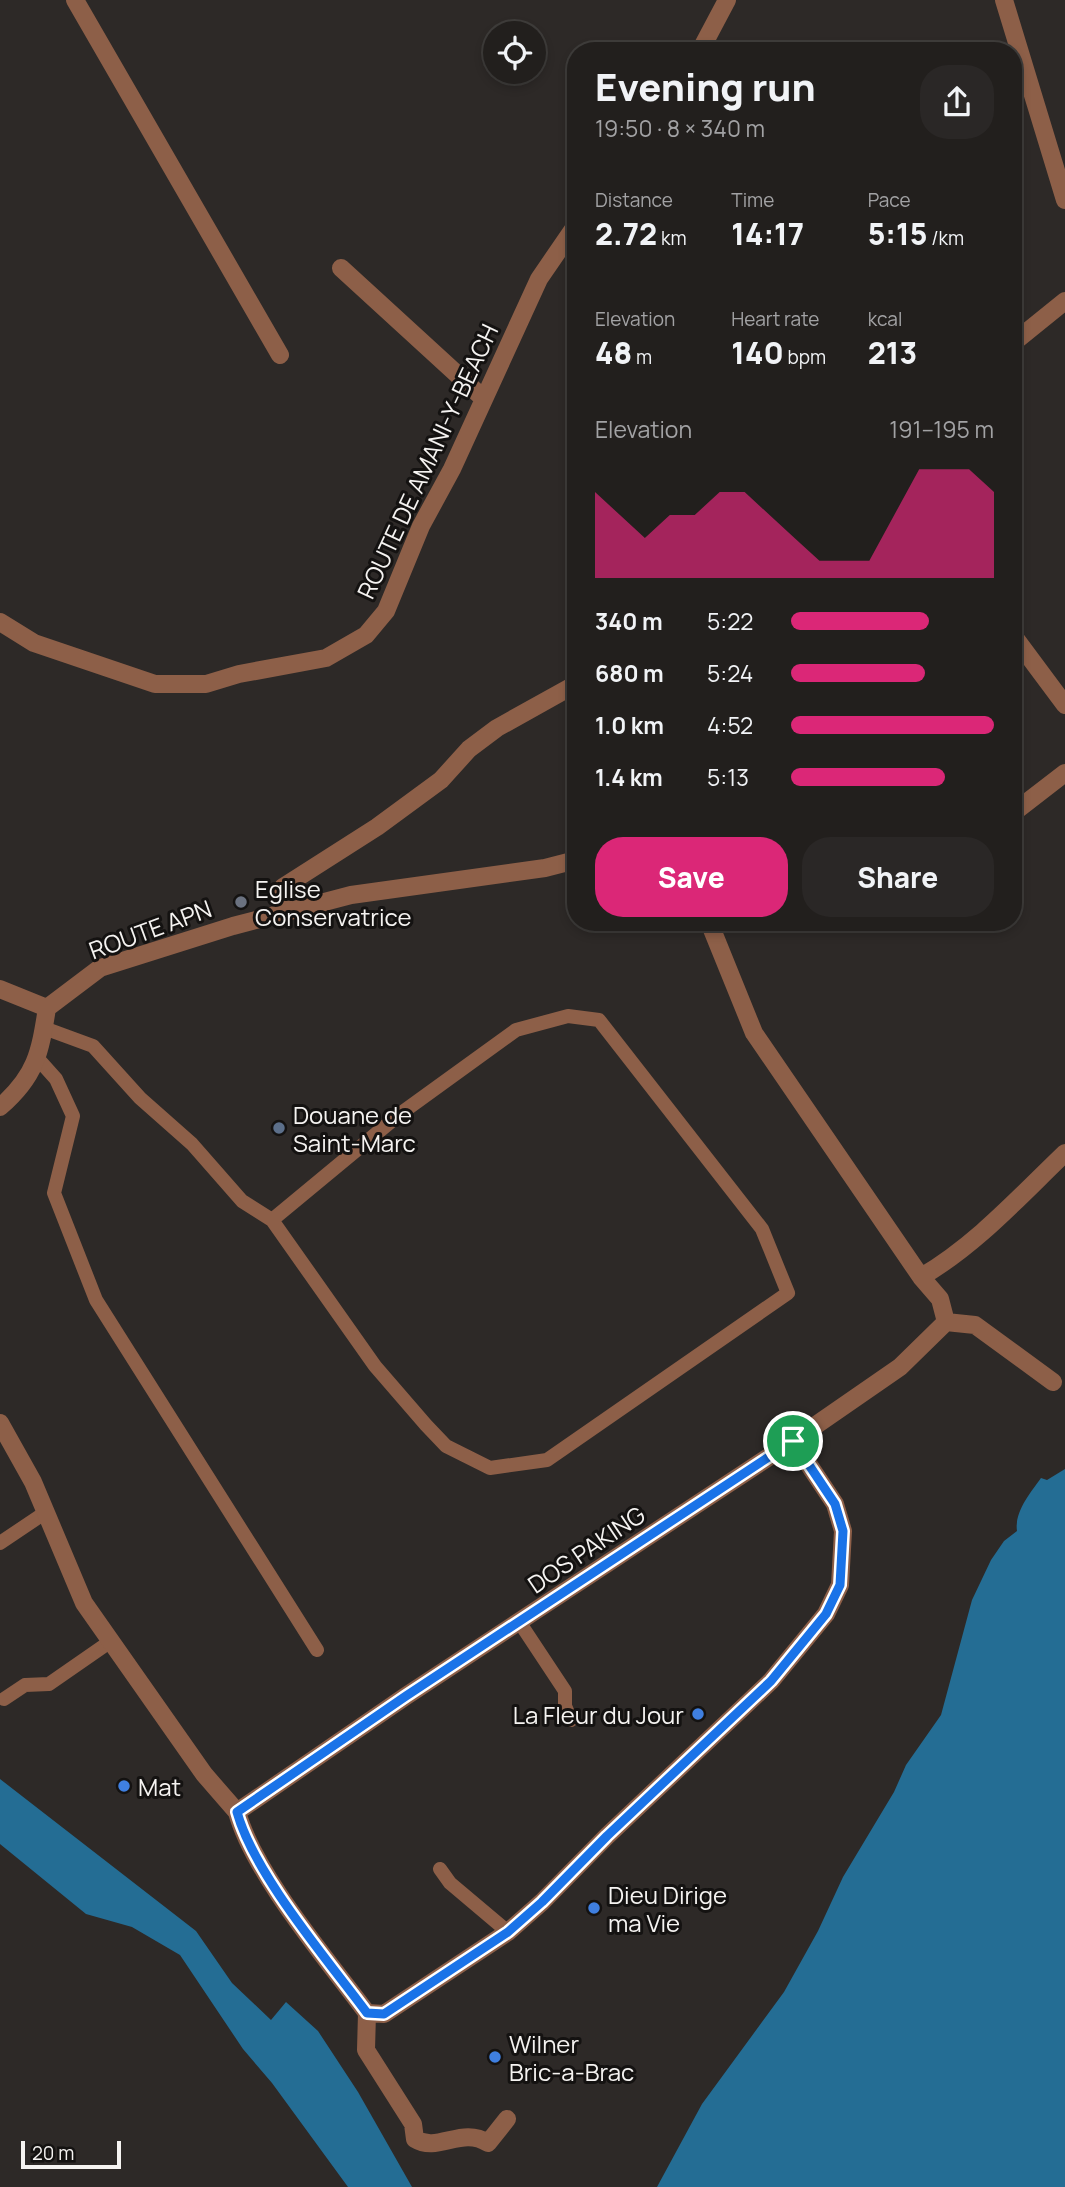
<!DOCTYPE html>
<html lang="en">
<head>
<meta charset="utf-8">
<style>
  :root { --surface:#221f1d; --page:#2a2726; --text:#f1f3f6; --muted:#a2a2a4; --line:#3f3d3b; --accent:#db2777 }
  body { margin:0; font-family:Manrope,sans-serif; background:var(--page); color:var(--text); height:100vh; display:flex; flex-direction:column; font-size:26px; white-space:nowrap }
  * { box-sizing:border-box; margin:0 }
  p { font-size:23px; color:var(--muted) }
  .icon { flex:none; width:38px; height:38px; fill:none; stroke:currentColor; stroke-width:2; stroke-linecap:round; stroke-linejoin:round }
  .map { position:relative; flex:1; overflow:hidden }
  .panel { position:absolute; left:567px; top:42px; width:455px; height:889px; display:flex; flex-direction:column; background:var(--surface); border-radius:28px; box-shadow:0 4px 10px #0003,0 0 0 2px var(--line) }
  .panel>* { flex:none }
  .tools { position:absolute; left:483px; top:21px; display:grid; gap:14px }
  .tools a { display:grid; place-items:center; width:63px; height:63px; border-radius:50%; background:var(--surface); box-shadow:0 4px 10px #0003,0 0 0 2px var(--line); font-size:35px }
  .scale { position:absolute; left:21px; bottom:18px; width:100px; box-sizing:border-box; padding-left:7px; border:4px solid #f5f3f1; border-top:0; font-size:19px; line-height:24px; white-space:nowrap; color:#f5f3f1; -webkit-text-stroke:5px #141211; paint-order:stroke }
  .pin { position:absolute; display:grid; place-items:center; width:60px; height:60px; color:#fff; margin:-30px; border:4px solid #fff; border-radius:50%; box-shadow:0 2px 7px #0007 }
  .round { display:grid; place-items:center; flex:none; width:74px; height:74px; border-radius:28px; background:var(--page) }
  .overview { display:flex; align-items:center; justify-content:space-between; height:119px; padding:0 28px }
  h1 { font-size:38px; font-weight:800; line-height:52px }
  .metrics { display:grid; grid-template-columns:repeat(3,1fr); gap:10px; height:119px; padding:7px 28px }
  .metrics div { display:grid; align-content:center }
  .metrics b { font-size:30px; font-weight:800 }
  .metrics small { font-size:19px; font-weight:400 }
  .metrics p { font-size:19px }
  .chart { height:196px; padding:14px 28px }
  .chart p { display:flex; justify-content:space-between }
  .chart svg { width:100%; height:126px; margin-top:7px; fill:var(--accent); opacity:.7 }
  .cta { display:flex; gap:14px; margin-top:auto; padding:14px 28px }
  .cta a { flex:1; height:80px; border-radius:28px; background:var(--accent); color:#fff; font-size:28px; font-weight:800; line-height:80px; text-align:center }
  .cta a+a { background:var(--page); color:var(--text) }
  ul { padding:0 28px; list-style:none; font-size:23px }
  li { display:grid; grid-template-columns:112px 84px 1fr; align-items:center; height:52px }
  li i { height:18px; border-radius:9px; background:var(--accent) }
  .map>svg:first-child { display:block }
  .water { fill:#246d94 }
  .lines { fill:none; stroke-linecap:round; stroke-linejoin:round }
  .lane { stroke:#8d5f48; stroke-width:14 }
  .street { stroke:#8d5f48; stroke-width:18 }
  .route-casing { stroke:#fff; stroke-width:14 }
  .route { stroke:#1a73e8; stroke-width:9 }
  .worship-dot { fill:#6b7280; stroke:#141211; stroke-width:2.5 }
  .service-dot { fill:#5c6f8a; stroke:#141211; stroke-width:2.5 }
  .shop-dot { fill:#3f7fe0; stroke:#141211; stroke-width:2.5 }
  .labels { text-anchor:middle; dominant-baseline:central; stroke-width:6; stroke-linejoin:round; paint-order:stroke }
  .street-label { font-size:24px; fill:#f5f3f1; stroke:#141211 }
  .poi-label { font-size:24px; fill:#f5f3f1; stroke:#141211; text-anchor:start }
</style>
</head>
<body>
<div class="map">
<svg width="1065" height="2187" viewBox="0 0 1065 2187">
  <rect width="100%" height="100%" fill="#2d2927"/>
  <path class="water" d="M1065 1469V2187H657L702 2104 784 1992 818 1931 843 1877 894 1792 906 1765 941 1715 972 1600 991 1560 1004 1541 1017 1531C1014 1512 1031 1492 1041 1478L1047 1480Z
    M0 1779 196 1931 232 1983 271 2020 286 2002 318 2031 358 2092 412 2187H348L272 2083 243 2049 180 1955 132 1927 86 1914 0 1844Z"/>
  <g class="lines">
    <path class="lane" d="M44 1028 93 1046 140 1098 192 1144 242 1201 272 1220 375 1366 426 1425 446 1446 490 1468 547 1460 788 1293 762 1229 599 1020 568 1016 516 1030 400 1114 272 1220
      M39 1060 56 1079 73 1116 54 1193 96 1300 317 1650
      M0 1543 46 1512
      M520 1623 565 1691V1706L571 1720
      M4 1699 25 1685 49 1684 111 1641
      M440 1869 450 1883 508 1932"/>
    <path class="street" d="M75 0 280 355
      M1004 0 1065 200
      M700 51 727 0
      M341 268 483 398
      M1013 343 1065 301
      M0 622 34 643 155 684H206L239 674 326 658 366 635 386 611 421 526 452 469 539 279 576 225
      M1013 635 1065 705
      M1013 813 1065 773
      M283 913V887L377 827 441 780 469 749 497 728 576 684
      M709 922 754 1033 921 1277 940 1299 946 1322
      M0 989 47 1008 100 968 233 926 351 895 545 868 576 860
      M0 1107C36 1076 40 1053 47 1008
      M921 1277C976 1245 1019 1197 1065 1153
      M946 1322 975 1325 1053 1382
      M0 1423 33 1482 84 1603 204 1774 237 1812 406 1696 793 1441 900 1367 946 1322
      M237 1812C254 1874 327 1959 367 2013L384 2014 508 1932 542 1902 607 1836 771 1681 826 1614 840 1585 843 1531 835 1504 793 1441
      M367 2013 366 2050 413 2124 415 2139C438 2153 462 2126 488 2143L507 2119"/>
  </g>
  <g class="lines">
    <g class="route-casing">
      <path id="route" d="M793 1441 835 1504 843 1531 840 1585 826 1614 771 1681 607 1836 542 1902 508 1932 384 2014 367 2013C327 1959 254 1874 237 1812L406 1696Z"/>
    </g>
    <use href="#route" class="route"/>
  </g>
  <circle class="worship-dot" cx="241" cy="902" r="7"/>
  <circle class="service-dot" cx="279" cy="1128" r="7"/>
  <g class="shop-dot">
    <circle cx="698" cy="1714" r="7"/>
    <circle cx="124" cy="1786" r="7"/>
    <circle cx="594" cy="1908" r="7"/>
    <circle cx="495" cy="2057" r="7"/>
  </g>
  <g class="labels">
    <g class="street-label">
      <text transform="translate(427 461) rotate(-65)">ROUTE DE AMANI-Y-BEACH</text>
      <text transform="translate(150 929) rotate(-20)">ROUTE APN</text>
      <text transform="translate(586 1549) rotate(-34)">DOS PAKING</text>
    </g>
    <g class="poi-label">
      <text x="255" y="888">Eglise<tspan x="255" dy="28">Conservatrice</tspan></text>
      <text x="293" y="1114">Douane de<tspan x="293" dy="28">Saint-Marc</tspan></text>
      <text x="684" y="1714" text-anchor="end">La Fleur du Jour</text>
      <text x="138" y="1786">Mat</text>
      <text x="608" y="1894">Dieu Dirige<tspan x="608" dy="28">ma Vie</tspan></text>
      <text x="509" y="2043">Wilner<tspan x="509" dy="28">Bric-a-Brac</tspan></text>
    </g>
  </g>
</svg>
<div class="tools">
<a><svg class="icon" aria-label="locate" viewBox="0 0 24 24"><circle cx="12" cy="12" r="6"/><path d="M12 2v4M12 18v4M2 12h4M18 12h4"/></svg></a>
</div>
<div class="scale">20 m</div>
<div class="pin" style="left:793px;top:1441px;background:#1e9e55"><svg class="icon" aria-label="arrive" viewBox="0 0 24 24"><path d="M6 21V4h12l-3 4 3 4H6"/></svg></div>
<section class="panel">
<div class="overview"><div><h1>Evening run</h1><p>19:50 · 8 × 340 m</p></div><a class="round"><svg class="icon" aria-label="share" viewBox="0 0 24 24"><path d="M12 15V3M7 8l5-5 5 5M5 13v7h14v-7"/></svg></a></div>
<div class="metrics">
<div><p>Distance</p><b>2.72<small> km</small></b></div>
<div><p>Time</p><b>14:17</b></div>
<div><p>Pace</p><b>5:15<small> /km</small></b></div>
</div>
<div class="metrics">
<div><p>Elevation</p><b>48<small> m</small></b></div>
<div><p>Heart rate</p><b>140<small> bpm</small></b></div>
<div><p>kcal</p><b>213</b></div>
</div>
<div class="chart"><p><span>Elevation</span>191–195 m</p>
<svg viewBox="0 0 160 44" preserveAspectRatio="none"><path d="M0 44V14L10 22L20 30L30 22L40 22L50 14L60 14L70 22L80 30L90 38L100 38L110 38L120 22L130 6L140 6L150 6L160 14V44z"/></svg>
</div>
<ul>
<li><b>340 m</b>5:22<i style="width:68%"></i></li>
<li><b>680 m</b>5:24<i style="width:66%"></i></li>
<li><b>1.0 km</b>4:52<i style="width:100%"></i></li>
<li><b>1.4 km</b>5:13<i style="width:76%"></i></li>
</ul>
<div class="cta"><a>Save</a><a>Share</a></div>
</section>
</div>
</body>
</html>
